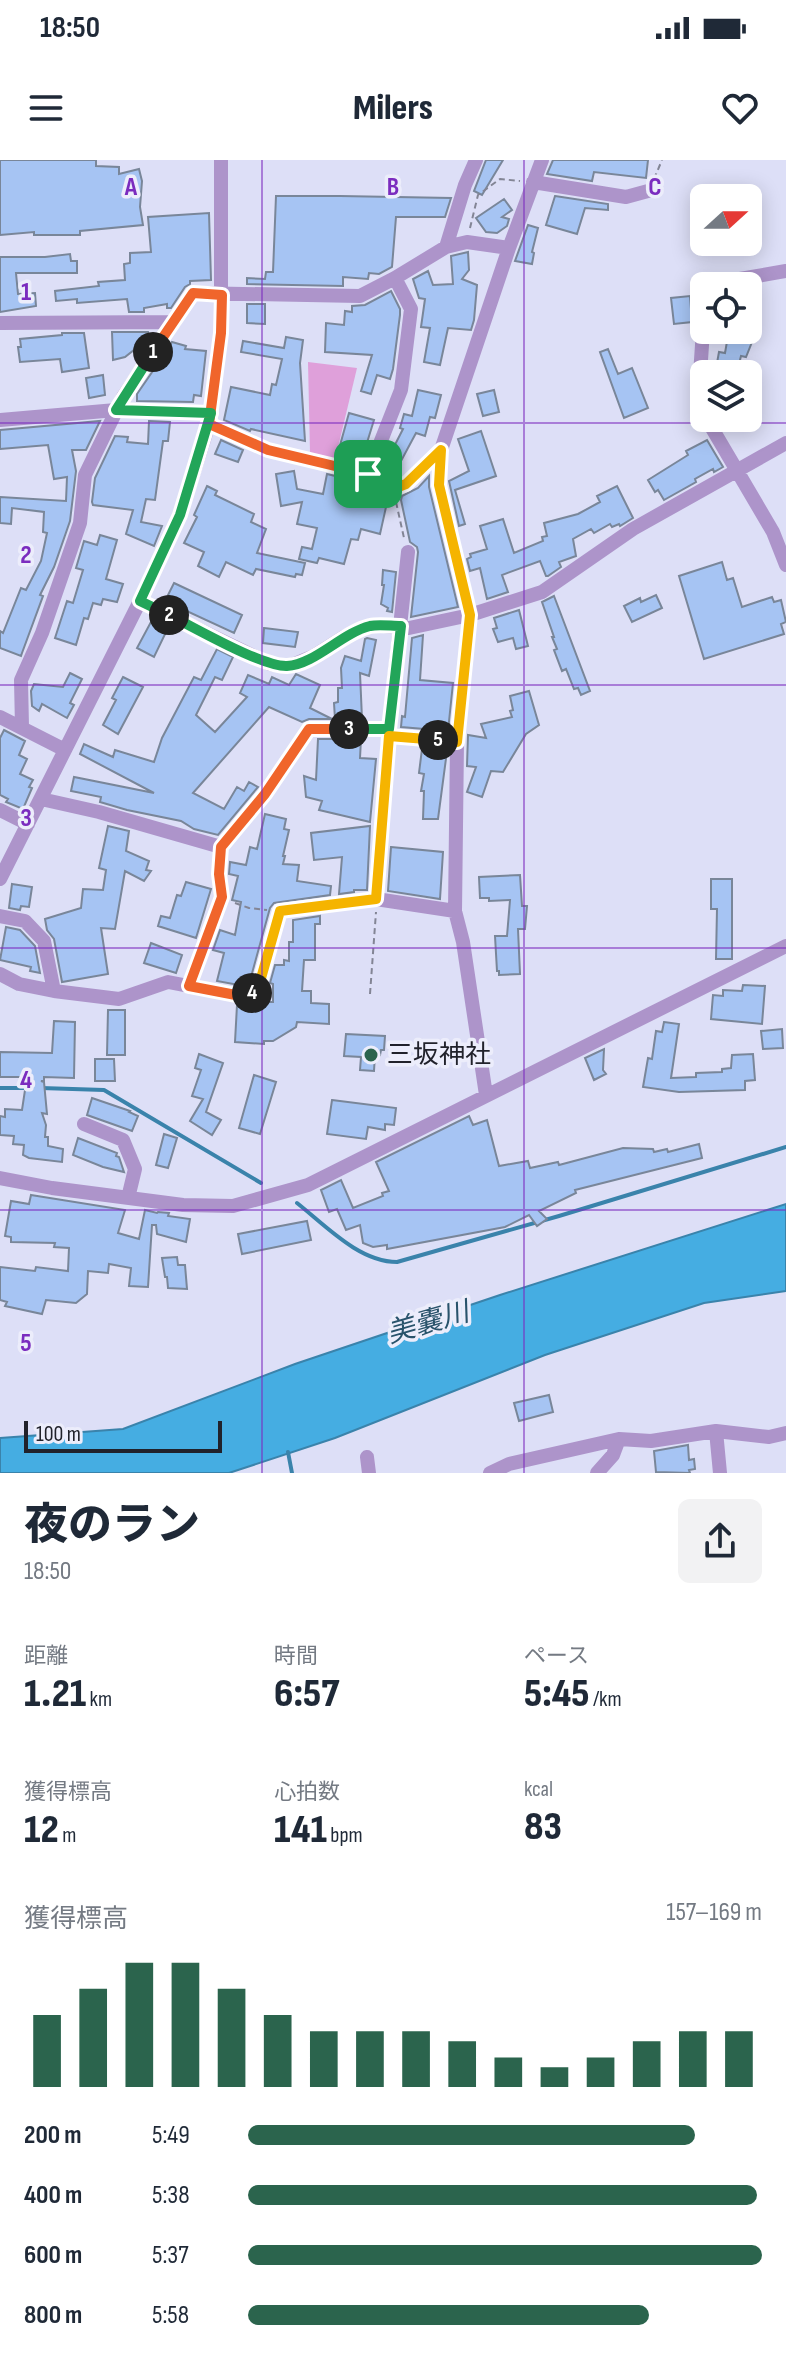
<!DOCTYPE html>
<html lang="ja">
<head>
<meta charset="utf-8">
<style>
  :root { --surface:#fff; --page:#f2f2f3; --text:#1f2937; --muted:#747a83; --accent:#2b644d }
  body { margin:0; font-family:"Sofia Sans Condensed","Noto Sans JP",sans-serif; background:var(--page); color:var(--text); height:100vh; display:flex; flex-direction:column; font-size:30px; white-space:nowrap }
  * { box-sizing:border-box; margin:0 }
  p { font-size:26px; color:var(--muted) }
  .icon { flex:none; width:44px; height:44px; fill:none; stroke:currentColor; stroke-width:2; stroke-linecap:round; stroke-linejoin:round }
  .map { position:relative; height:1313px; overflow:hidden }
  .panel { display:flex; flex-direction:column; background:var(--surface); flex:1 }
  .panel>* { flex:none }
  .needle { width:52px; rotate:69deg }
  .tools { position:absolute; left:690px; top:24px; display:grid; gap:16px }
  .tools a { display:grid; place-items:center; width:72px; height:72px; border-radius:12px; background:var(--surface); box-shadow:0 4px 20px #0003; font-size:40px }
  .scale { position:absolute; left:24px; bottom:20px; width:198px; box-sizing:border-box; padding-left:8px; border:4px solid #21222b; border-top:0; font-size:22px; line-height:28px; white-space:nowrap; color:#21222b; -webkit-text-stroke:6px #ecedfb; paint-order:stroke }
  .pin { position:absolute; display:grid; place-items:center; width:68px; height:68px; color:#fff; margin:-34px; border-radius:16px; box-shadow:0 4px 12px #0006 }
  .km { position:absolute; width:40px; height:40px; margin:-20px; border-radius:50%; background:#222; color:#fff; font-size:22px; line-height:40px; text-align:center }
  .round { display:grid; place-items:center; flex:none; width:84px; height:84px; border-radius:12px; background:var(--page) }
  .head { display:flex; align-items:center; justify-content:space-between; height:136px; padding:0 24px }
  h1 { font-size:44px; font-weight:800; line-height:60px }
  .metrics { display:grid; grid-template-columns:repeat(3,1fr); gap:12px; height:136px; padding:8px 24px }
  .metrics div { display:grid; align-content:center }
  .metrics b { font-size:40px; font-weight:800 }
  .metrics small { font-size:22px; font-weight:400 }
  .metrics p { font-size:22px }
  .chart { height:224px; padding:16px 24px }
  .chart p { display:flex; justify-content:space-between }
  .chart svg { width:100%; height:144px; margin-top:8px; stroke:var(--accent); stroke-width:6 }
  ul { padding:0 24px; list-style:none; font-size:26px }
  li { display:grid; grid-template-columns:128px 96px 1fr; align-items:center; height:60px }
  li i { height:20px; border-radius:10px; background:var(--accent) }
  .status { display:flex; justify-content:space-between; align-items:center; height:56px; padding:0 40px; background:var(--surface); direction:ltr }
  .status svg { height:22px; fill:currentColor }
  header { display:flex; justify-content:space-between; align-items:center; height:104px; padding:0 24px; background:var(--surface); font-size:36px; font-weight:800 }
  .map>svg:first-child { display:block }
  .green { fill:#dfa0da }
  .water { fill:#45ade2; stroke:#3a83ab; stroke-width:2 }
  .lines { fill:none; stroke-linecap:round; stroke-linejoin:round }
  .stream { stroke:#3a83ab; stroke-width:4 }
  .building { fill:#a6c4f3; stroke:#798699; stroke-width:2 }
  .path { stroke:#838595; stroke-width:2; stroke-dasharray:6 4; stroke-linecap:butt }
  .minor { stroke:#ad94ca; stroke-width:14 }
  .split-1-casing { stroke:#fff; stroke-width:16 }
  .split-2-casing { stroke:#fff; stroke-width:16 }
  .split-3-casing { stroke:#fff; stroke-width:16 }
  .split-4-casing { stroke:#fff; stroke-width:16 }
  .split-5-casing { stroke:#fff; stroke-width:16 }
  .split-6-casing { stroke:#fff; stroke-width:16 }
  .split-1 { stroke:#f0652b; stroke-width:10 }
  .split-2 { stroke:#22a559; stroke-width:10 }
  .split-3 { stroke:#22a559; stroke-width:10 }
  .split-4 { stroke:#f0652b; stroke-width:10 }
  .split-5 { stroke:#f5b400; stroke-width:10 }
  .split-6 { stroke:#f5b400; stroke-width:10 }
  .grid { fill:none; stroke:#7b2cbf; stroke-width:2; stroke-opacity:0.55 }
  .poi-dot { fill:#2b644d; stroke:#ecedfb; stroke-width:3 }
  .labels { text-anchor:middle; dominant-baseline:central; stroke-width:7; stroke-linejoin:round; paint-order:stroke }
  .poi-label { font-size:26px; fill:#21222b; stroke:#ecedfb; text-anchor:start }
  .water-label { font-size:28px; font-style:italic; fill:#29536b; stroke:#ecedfb }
  .grid-label { font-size:26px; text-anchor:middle; font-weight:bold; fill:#7b2cbf; stroke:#ecedfb; stroke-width:7; stroke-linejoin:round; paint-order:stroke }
</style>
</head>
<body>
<div class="status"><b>18:50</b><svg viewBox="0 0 49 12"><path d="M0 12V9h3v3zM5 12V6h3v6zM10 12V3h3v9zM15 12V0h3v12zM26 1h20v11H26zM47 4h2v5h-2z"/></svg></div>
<header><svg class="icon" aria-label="menu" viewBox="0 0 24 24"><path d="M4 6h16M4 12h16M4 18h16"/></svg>Milers<svg class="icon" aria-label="heart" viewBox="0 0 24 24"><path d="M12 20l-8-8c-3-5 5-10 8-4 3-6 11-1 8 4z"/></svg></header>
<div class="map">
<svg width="786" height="1313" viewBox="0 0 786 1313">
  <rect width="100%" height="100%" fill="#dddff7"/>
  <path class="green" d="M308 202 357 208 334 304 310 293Z"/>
  <path class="water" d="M786 1044V1131L704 1143 545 1195 335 1278 229 1313H0V1278L123 1269 295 1204 500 1135Z"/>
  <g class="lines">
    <path class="stream" d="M0 928H28
      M41 928 104 930 261 1023
      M297 1043C325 1065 359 1102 397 1102L559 1056 786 987
      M288 1292 292 1313"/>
  </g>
  <path class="building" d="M0 0H96V6L119 7V14L139 9 142 21 140 47 143 65 80 71V75H34V72L0 75Z
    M486 0H503L482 35 474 31Z
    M553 0H648L646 18 594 12 592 21 547 14Z
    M276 36H340L451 38 445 57H396L392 107 379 114 369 113 368 119 343 117V126L247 124V118L265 119 266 112H273Z
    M555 36 608 44V50L585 48 577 74 546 65Z
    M504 39 512 50 502 57 509 59 507 66 497 73 486 72 476 58Z
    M209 53 211 120 190 121V124L185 127 171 148H167V144L144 148V152H129L127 139 77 143V139L56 141 55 131 99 126 98 122 125 120 124 104 130 103V93L151 92 148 57Z
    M528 65 538 68 532 92 534 93 532 104 515 101Z
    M468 92 469 110 462 119 477 125 474 160 471 170 448 168 440 205 424 202 430 168 421 167 425 139 419 138 413 119 428 111 433 125 453 124 451 96Z
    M70 94 71 101H77V113H16L18 134 35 133 36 146 0 152V97H45Z
    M391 131 400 149V155L393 209 390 219 377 215 371 234 361 231 372 195 325 192 326 163 344 165 345 151 352 152V146L365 145Z
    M690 136 692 162 674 164 671 138Z
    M247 144H265V164L247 163Z
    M729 170 756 172 746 197 741 196 738 208 717 203 719 192 725 193Z
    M112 172H148L149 178 125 197 113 200Z
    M62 173H84L89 208 62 212 60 199 20 202 18 187H21L20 179 62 175Z
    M286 177 303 180 300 203 305 281 251 269 250 271 224 260 231 227 270 235 272 224 276 225 282 199 241 192 243 181 284 188Z
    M172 182 186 186 185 189 206 191 201 236 194 235 193 242 137 241V234L157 205H159L160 200Z
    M608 189 618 214 632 208 648 248 624 258 600 192Z
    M103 215 105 235 89 238 86 218Z
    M418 230 441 235 435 258 430 257 425 276 416 273 393 316 382 310 403 269 400 268 404 254 412 256Z
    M494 230 499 252 483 256 477 234Z
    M349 253 374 260 361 302 337 296Z
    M100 261 86 290H72L76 311 70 361 54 407 40 435 43 436 22 493 21 496 0 488V471L3 473 21 428 26 430 41 401 47 373 43 372 44 352 12 348 11 364 0 363V337L66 341 67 317 54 319 48 285 0 289V270Z
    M149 261 170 262 168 281H163L155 340 146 339 141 362 162 366 154 386 126 374 133 350 93 345 92 342 95 318 115 276 128 277 127 282 148 284Z
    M481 271 496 316 455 330 465 364 459 366 449 321 469 311 458 279Z
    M221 280 243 290 238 302 215 294Z
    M707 280 723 307 714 312 713 309 695 319 696 322 664 340 658 330 655 332 648 320 688 295 686 291Z
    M294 311 297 329 323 334 327 314 364 323 377 331 376 335 388 338 380 374 361 369 358 380 351 379 344 404 319 398 317 403 299 399 302 387 312 389 317 368 297 364 302 342 281 346 276 314Z
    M429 316V327L458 447 411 457 418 392 417 387 410 382 401 340 402 336 418 328Z
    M207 326 217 331 215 335 254 354 251 362 266 369 257 393 305 403 302 415 296 414 295 417 256 409 253 415 226 402 219 417 198 406 204 392 184 383 197 357 194 355Z
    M617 326 633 358 620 366 619 364 612 367 610 364 594 373 591 369 573 379 576 396 559 402 561 407 548 416H546L540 401 502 415 508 432 487 439 480 408 470 411 467 399 471 397 470 394 487 389 480 366 503 359 514 393 543 381 542 377 547 376 544 363 578 354 600 342 597 336Z
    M100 375 117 380 106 419 123 424 117 442 103 439 101 445 93 443 88 459 84 458 76 485 55 478 67 441 73 443 83 410 76 408 84 381 97 385Z
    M722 402 727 420 733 418 742 447 772 437 774 442 781 440 786 462 781 464 784 474 704 499 679 416Z
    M383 410 396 412 392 452 387 451 388 448 381 444 384 425H382Z
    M174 423 242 455 234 473 165 441Z
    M656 435 662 448 632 462 624 446 640 438 641 442Z
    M554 436 590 531 581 535 578 528 574 529 566 509 562 511 554 490 557 489 552 477H554L542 442Z
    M519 450 528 486 516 489 513 478 498 482 493 469 497 468 494 458Z
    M152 460 168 468 154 497 137 488Z
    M264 468 298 472 295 487 263 483Z
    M423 475 420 520 453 523 448 571 401 567 402 556 405 557 412 478Z
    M367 478 376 480 369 516 360 513 362 559H335L334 543 338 542V528H342L341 508 345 496 361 501 365 479Z
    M217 489 233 497 222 520 215 517 196 555 215 572 247 537 240 533 248 515 269 524 272 517 289 525 296 514 320 525 310 548 332 559H309L302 562 269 547 193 633 224 649 237 627 244 631 249 622 258 627 218 675 194 669 181 661 127 650 100 642 101 637 71 631 74 617 154 633 80 594 84 584 113 597 115 590 154 602 162 578 194 517 201 520Z
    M70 513 82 519 70 543 74 545 67 558 42 544 39 551 32 546 31 531 34 524 63 527Z
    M123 517 143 527 118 574 103 565 116 540 112 538Z
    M529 531 539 565 526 574 503 612 491 611 482 637 467 632 476 607 467 606 468 575 486 578 481 564 512 557 510 551 513 550 510 536Z
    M4 570 25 581 19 595 27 599 20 614 33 620 29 627 32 628 23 649 6 642 8 639 0 635V578Z
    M318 579H361L360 598 376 599 370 662 319 650 322 641 306 637 304 616 316 620Z
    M422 589 447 591 438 659H423L424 631H421L424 614 419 613Z
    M265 654 286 659 284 669 289 670 283 696H285L283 704 299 705 297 721 331 726 330 735 274 743 270 748 251 817H249L247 824 244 826 217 821 224 793 213 790 220 770 235 775 241 742 232 740 238 716 229 714 230 702 246 705 250 687 257 689Z
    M108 666 129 671 126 691 149 701 146 710 151 711 144 721 125 711 115 769 101 768 108 814 62 822 54 779 47 770 45 759 81 748 83 729 103 730 106 710 99 708Z
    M370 666 367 730H354V732L339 734 342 697 314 700 311 673Z
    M391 687 443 692 440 739 388 731Z
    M520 715 522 746H527L525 769H518L520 814 499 815V811H497L495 776H507L510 740 489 741V738H480L479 717Z
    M711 719H732V799H716L717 749H711Z
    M186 722 211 729 196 778 158 766 161 756 170 758 177 735 181 736Z
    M12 724 32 727 29 747 21 746 20 750 9 748Z
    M320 756V764H315V800H304L302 831H311V843L329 844V864L297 862 296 867 273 881H264V884L235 882 237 845 245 847 256 842H273V824L270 823 275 805H284V800L289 801V782H293V760Z
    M6 767 20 770 35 786 40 813 30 811 31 807 0 800Z
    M151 783 182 795 176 813 144 803Z
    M743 825 765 826 762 864 711 859 713 835 723 836V830L742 831Z
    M108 850H125V895H107Z
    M54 861 75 862 74 918 44 917V921H41L44 922 47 954 42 953 46 965 45 977H48V986L63 989 62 1002 29 998 23 995 24 985 13 984 14 976 0 975V956L5 957V949L22 950 27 917H0V892L52 893Z
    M664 862 679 864 671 918 696 917V913L722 912V909L731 908 732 895 753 894 755 920 745 921V930L679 932 643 927 648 898 652 899 656 871 662 872Z
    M782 869 783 888 763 889 761 871Z
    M346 874 385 876 384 890H381L380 895 375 894 374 911 360 910 361 897 344 896Z
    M604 889 603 910 606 914 594 920 585 898Z
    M199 894 223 903 206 952 221 960 212 975 190 961 203 939 192 936 201 910 195 908Z
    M95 899H114L115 921H95Z
    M254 915 276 922 260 974 239 968Z
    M92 938 130 951 129 952 138 956 132 971 87 955Z
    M332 940 396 948 394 965 385 964V970L368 967 366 979 327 974Z
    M469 956 473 965 487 960 499 1006 528 1001 530 1008 558 1002 559 1005 623 988 653 989 654 992 667 989 668 992 699 984 702 998 575 1030 576 1033 539 1051 547 1059 537 1066 529 1055 505 1067 387 1089V1085L373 1087 363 1083 360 1065 346 1070 337 1049 329 1052 321 1030 341 1020 353 1048 383 1036 382 1033 389 1031 376 1002Z
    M164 974 177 978 168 1008 156 1005Z
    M78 978 117 993 116 996 119 997 124 1012 103 1007 73 995Z
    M31 1035 125 1050 118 1073 139 1079 145 1050 157 1053 158 1052 169 1053 168 1056 190 1059 186 1082 157 1074 156 1065H152L148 1127 129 1126 131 1108 109 1104 108 1113 88 1111 87 1134 76 1143 46 1140 42 1154 5 1146 7 1142 0 1140V1107L35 1111 36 1107 68 1111 69 1088 54 1087 55 1083 11 1082V1077L5 1076 11 1041 29 1044Z
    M307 1061 311 1080 242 1094 238 1074Z
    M177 1097 178 1105H185L187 1129 168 1128 167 1117H165L162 1098Z
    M549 1235 553 1252 519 1261 514 1243Z
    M688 1285 689 1300 694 1299 695 1309 689 1310 690 1313 656 1312 654 1291Z"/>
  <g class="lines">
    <path class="path" d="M654 19 662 0
      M470 68 478 35 500 19 520 21
      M396 342 404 378
      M235 743 249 748 267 750
      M370 834 376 752"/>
    <path class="minor" d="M533 22 626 37 648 31
      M446 87 465 25 476 0
      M715 126 728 121 786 111
      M704 155 698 245 704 255
      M0 163 174 162
      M706 258 773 372 786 405
      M0 260 116 250 211 253
      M209 264 268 290 368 314 393 329 406 324 441 290
      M368 314 401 230 411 149 395 118
      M140 441 270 504 290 506 314 496 344 477 372 465 409 468 470 455 542 432 633 369 786 283
      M0 557 65 590
      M22 567 21 520 42 473 80 363 85 315 123 237 193 133 360 136 395 118 446 87 467 82 509 88
      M389 576 457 582
      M41 639 99 652 221 687 265 634 309 569H389
      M0 650 28 664
      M0 719 140 441 180 355 209 264 221 173V0
      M376 739 389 569 408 392
      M0 756 25 761 44 781 54 831
      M0 814 19 824 54 831 119 839 168 822 246 837 258 829 280 751 376 739 455 751
      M189 826 222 737 219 714 221 687
      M486 935 463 782 455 751 457 582 470 455 439 325 441 290 509 88 542 0
      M84 964 123 980 135 1009 128 1038
      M0 1018 52 1028 183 1045 233 1046 308 1025 786 786
      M716 1271 720 1313
      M367 1297 369 1313
      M490 1313 509 1304 619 1279 651 1281 716 1271 769 1277 786 1273
      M597 1313 613 1295 619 1279"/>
  </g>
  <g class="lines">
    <g class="split-1-casing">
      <path id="split-1" d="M153 192 193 133 222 135 221 173 209 264 268 290 368 314"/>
    </g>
    <g class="split-2-casing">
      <path id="split-2" d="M153 192 116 250 211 253 180 355 140 441 169 455"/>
    </g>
    <g class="split-3-casing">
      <path id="split-3" d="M169 455C194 467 262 507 287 506 314 505 342 473 370 466 379 464 391 466 401 466L389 569H349"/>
    </g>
    <g class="split-4-casing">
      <path id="split-4" d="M252 833 246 837 189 826 222 737 219 714 221 687 265 634 309 569H349"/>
    </g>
    <g class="split-5-casing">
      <path id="split-5" d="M252 833 258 829 280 751 376 739 389 576 438 580"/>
    </g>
    <g class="split-6-casing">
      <path id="split-6" d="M368 314 393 329 406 324 441 290 439 325 470 455 457 582 438 580"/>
    </g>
    <use href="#split-1" class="split-1"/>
    <use href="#split-2" class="split-2"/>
    <use href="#split-3" class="split-3"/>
    <use href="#split-4" class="split-4"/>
    <use href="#split-5" class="split-5"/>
    <use href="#split-6" class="split-6"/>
  </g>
  <path class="grid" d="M262 0V1313M524 0V1313M0 263H786M0 525H786M0 788H786M0 1050H786"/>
  <circle class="poi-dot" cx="371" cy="895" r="8"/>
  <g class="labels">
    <g class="poi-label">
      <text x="387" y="895">三坂神社</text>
    </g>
    <g class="water-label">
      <text transform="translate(428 1163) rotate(-16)">美嚢川</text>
    </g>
  </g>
  <g class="grid-label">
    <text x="131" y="35">A</text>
    <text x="393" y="35">B</text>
    <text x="655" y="35">C</text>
    <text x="26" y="140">1</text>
    <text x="26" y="403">2</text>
    <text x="26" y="666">3</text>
    <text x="26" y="928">4</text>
    <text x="26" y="1191">5</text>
  </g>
</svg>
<div class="tools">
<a><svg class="needle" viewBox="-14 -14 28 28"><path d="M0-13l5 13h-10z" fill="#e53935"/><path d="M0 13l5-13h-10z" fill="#747a83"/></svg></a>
<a><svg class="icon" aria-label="locate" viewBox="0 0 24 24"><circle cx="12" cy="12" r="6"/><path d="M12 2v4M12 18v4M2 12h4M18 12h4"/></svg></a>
<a><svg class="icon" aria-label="layers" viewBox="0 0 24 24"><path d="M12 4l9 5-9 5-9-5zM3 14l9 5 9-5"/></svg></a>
</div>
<div class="scale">100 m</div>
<div class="pin" style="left:368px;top:314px;background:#1e9e55"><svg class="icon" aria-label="arrive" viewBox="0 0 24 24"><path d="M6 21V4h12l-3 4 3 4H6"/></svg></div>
<b class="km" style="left:153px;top:192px">1</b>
<b class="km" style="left:169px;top:455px">2</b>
<b class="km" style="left:349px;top:569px">3</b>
<b class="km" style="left:252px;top:833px">4</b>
<b class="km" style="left:438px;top:580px">5</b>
</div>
<section class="panel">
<div class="head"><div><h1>夜のラン</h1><p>18:50</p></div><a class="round"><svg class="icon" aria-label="share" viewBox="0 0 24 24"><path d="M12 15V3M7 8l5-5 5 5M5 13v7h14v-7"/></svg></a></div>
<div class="metrics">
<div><p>距離</p><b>1.21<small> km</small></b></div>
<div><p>時間</p><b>6:57</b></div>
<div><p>ペース</p><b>5:45<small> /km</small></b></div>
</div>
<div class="metrics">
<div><p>獲得標高</p><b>12<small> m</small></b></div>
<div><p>心拍数</p><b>141<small> bpm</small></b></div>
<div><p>kcal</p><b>83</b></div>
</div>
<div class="chart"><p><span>獲得標高</span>157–169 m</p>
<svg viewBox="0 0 160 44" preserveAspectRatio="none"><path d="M5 44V22M15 44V14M25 44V6M35 44V6M45 44V14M55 44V22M65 44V27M75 44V27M85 44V27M95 44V30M105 44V35M115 44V38M125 44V35M135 44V30M145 44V27M155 44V27"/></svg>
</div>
<ul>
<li><b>200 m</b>5:49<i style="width:87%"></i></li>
<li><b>400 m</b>5:38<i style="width:99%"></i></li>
<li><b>600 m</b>5:37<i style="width:100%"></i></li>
<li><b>800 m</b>5:58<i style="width:78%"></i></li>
</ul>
</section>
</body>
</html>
